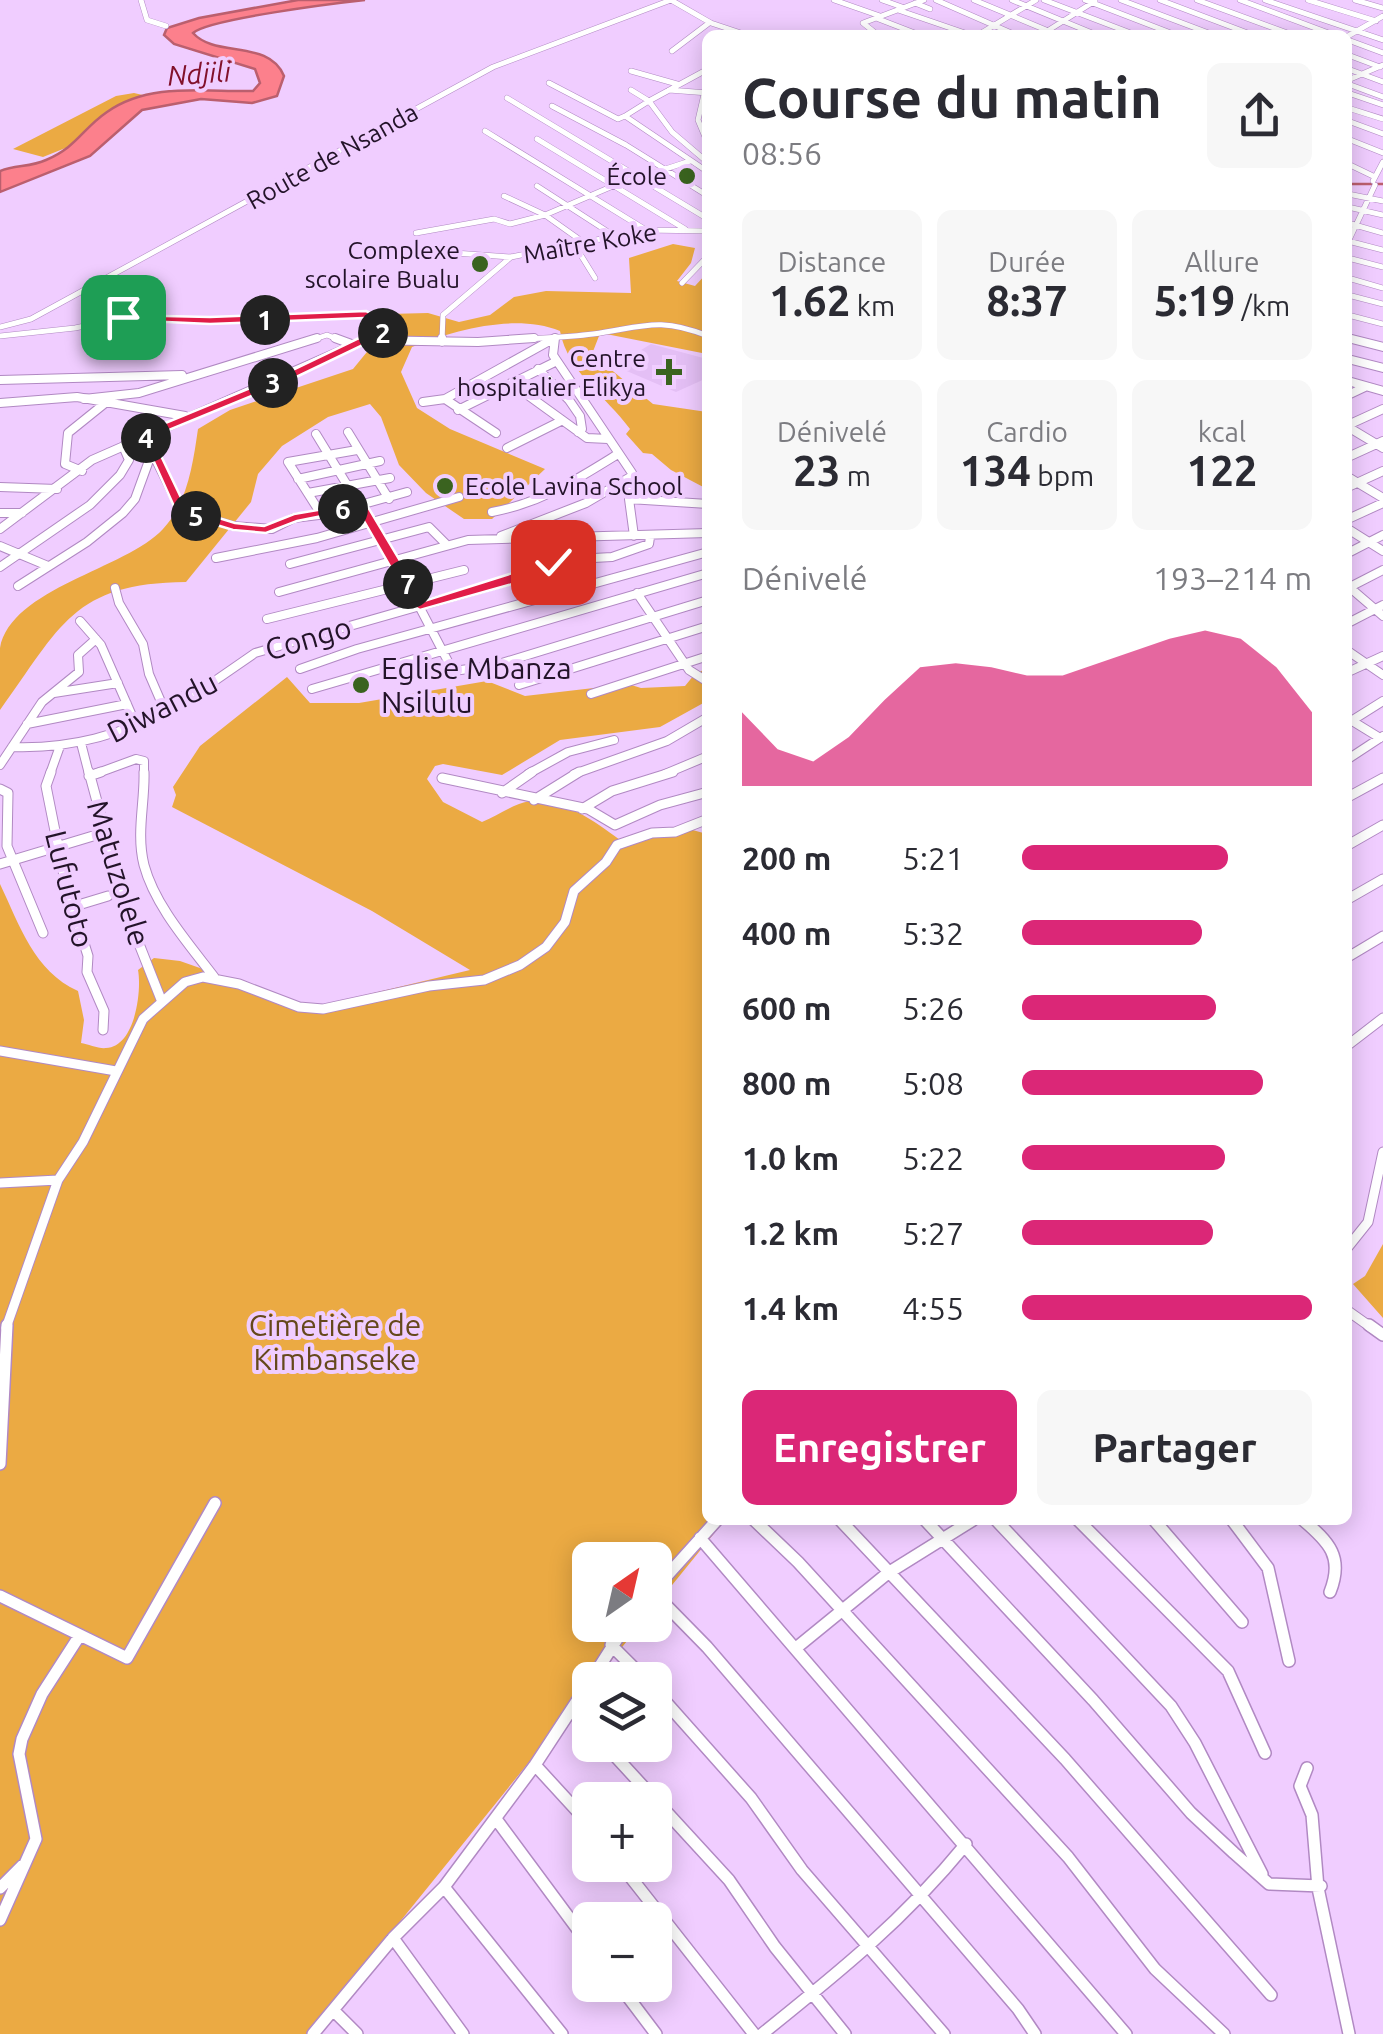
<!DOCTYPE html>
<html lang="fr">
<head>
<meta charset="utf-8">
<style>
  :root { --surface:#fff; --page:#f7f7f7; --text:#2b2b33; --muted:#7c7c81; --accent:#db2777 }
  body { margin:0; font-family:Ubuntu,sans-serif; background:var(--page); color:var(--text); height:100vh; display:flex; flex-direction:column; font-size:38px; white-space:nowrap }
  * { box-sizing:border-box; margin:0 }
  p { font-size:32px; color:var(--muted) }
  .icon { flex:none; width:55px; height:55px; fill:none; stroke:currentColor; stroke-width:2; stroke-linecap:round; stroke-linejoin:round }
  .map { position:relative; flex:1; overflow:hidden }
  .sheet { position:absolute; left:702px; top:30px; width:650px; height:1495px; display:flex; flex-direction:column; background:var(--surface); border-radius:15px; box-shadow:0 5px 25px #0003 }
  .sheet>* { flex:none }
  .needle { width:65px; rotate:34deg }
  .buttons { position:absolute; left:572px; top:1542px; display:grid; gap:20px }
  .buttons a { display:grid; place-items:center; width:100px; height:100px; border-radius:15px; background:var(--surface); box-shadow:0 5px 25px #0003; font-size:50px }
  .pin { position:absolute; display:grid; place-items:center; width:85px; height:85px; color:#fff; margin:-42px; border-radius:20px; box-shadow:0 5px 15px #0006 }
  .km { position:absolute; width:50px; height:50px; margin:-25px; border-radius:50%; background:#222; color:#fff; font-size:28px; line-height:50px; text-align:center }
  .round { display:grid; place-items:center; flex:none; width:105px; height:105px; border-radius:15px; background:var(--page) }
  .summary { display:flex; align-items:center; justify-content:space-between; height:170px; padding:0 40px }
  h1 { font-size:55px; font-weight:700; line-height:75px }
  .figures { display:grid; grid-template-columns:repeat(3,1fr); gap:15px; height:170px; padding:10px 40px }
  .figures div { display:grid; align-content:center; border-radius:15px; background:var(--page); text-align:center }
  .figures b { font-size:42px; font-weight:700 }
  .figures small { font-size:28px; font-weight:400 }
  .figures p { font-size:28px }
  .chart { height:280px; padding:20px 40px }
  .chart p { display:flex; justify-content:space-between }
  .chart svg { width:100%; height:180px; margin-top:10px; fill:var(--accent); opacity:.7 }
  .cta { display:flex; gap:20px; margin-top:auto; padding:20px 40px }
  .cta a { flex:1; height:115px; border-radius:15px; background:var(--accent); color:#fff; font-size:40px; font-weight:700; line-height:115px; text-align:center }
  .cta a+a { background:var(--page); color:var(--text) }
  ul { padding:0 40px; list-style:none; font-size:32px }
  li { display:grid; grid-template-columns:160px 120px 1fr; align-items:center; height:75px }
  li i { height:25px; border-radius:12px; background:var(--accent) }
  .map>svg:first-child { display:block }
  .built { fill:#e4bff5 }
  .green { fill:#ebaa43 }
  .water { fill:#fc808c; stroke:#bb5f6e; stroke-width:2.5 }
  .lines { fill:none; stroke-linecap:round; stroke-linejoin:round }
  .stream { stroke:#bb5f6e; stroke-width:2.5 }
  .minor-far3-casing { stroke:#b189c3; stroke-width:6 }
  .minor-far2-casing { stroke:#b189c3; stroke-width:10 }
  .minor-far1-casing { stroke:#b189c3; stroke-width:11 }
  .minor-casing { stroke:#b189c3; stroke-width:14 }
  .minor-far3 { stroke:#fff; stroke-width:5 }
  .minor-far2 { stroke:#fff; stroke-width:8 }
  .minor-far1 { stroke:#fff; stroke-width:9 }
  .minor { stroke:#fff; stroke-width:11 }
  .route { fill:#e11d48; stroke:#fff; stroke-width:2.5 }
  .poi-dot { fill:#3a631f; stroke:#f0cdff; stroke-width:4 }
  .labels { text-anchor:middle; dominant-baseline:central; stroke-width:8; stroke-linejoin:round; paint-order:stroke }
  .far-street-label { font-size:25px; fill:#231329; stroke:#f0cdff }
  .far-poi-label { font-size:25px; fill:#231329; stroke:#f0cdff; text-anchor:end }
  .far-water-label { font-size:28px; font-style:italic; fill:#82112b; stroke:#f0cdff }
  .street-label { font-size:30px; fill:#231329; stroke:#f0cdff }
  .poi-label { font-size:30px; fill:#231329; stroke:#f0cdff; text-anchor:start }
  .park-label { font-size:30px; fill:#65481b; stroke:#f0cdff }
</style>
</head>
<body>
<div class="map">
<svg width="1383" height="2034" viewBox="0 0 1383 2034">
  <rect width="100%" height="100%" fill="#f0cdff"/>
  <path class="built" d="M651 344 707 359V378L676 392 615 366Z"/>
  <path class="green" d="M134 93 147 96 107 112 78 143 43 157 13 149 116 96Z
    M673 244 695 248 691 263 677 281 695 286 707 273V354L606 334 599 336 592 354 653 404 707 412V489L671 470 652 454 643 453 626 434 630 429C606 396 568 373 560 331 515 313 454 330 412 347L401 372 417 408 450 429 545 469 492 519H464L426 493 399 465 381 417 370 404 328 417 282 446 258 474 251 502 186 582C73 583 61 626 0 710 0 690 0 667 0 648 11 588 126 569 163 529 188 502 193 463 198 429L230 410 353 369 389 325 388 314 428 313 459 322 490 315 514 297 546 291 631 293 629 258Z
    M707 668V701L660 727 560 740 502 775 443 764 435 766 427 779 443 802 482 822C495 817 506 809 519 804 555 790 597 823 623 842L689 829 707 834 708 1520H725L655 1606V1560H590V1625H640L309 2034H0V884C20 926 34 971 78 991L84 1020 81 1043C88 1044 99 1049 106 1048 135 1047 142 991 138 970L154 958 180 961 294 1001 319 1006 470 970 372 911 172 807 176 795 173 787 200 746 287 677 310 703H359L487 681 525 696 628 684 641 688 685 686 694 675Z
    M1383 1244V1318L1353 1284 1365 1276Z"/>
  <path class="water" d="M298 0H365C337 3 208 19 193 33 215 58 269 39 284 76L277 96 252 103 201 99 142 110 90 156 0 192V171C15 165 31 167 46 160 77 147 82 129 107 112 150 82 204 92 253 91L260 83 255 69 174 44 164 35 167 28 199 18Z"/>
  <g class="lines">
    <path class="stream" d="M1348 184H1383"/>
    <g class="minor-far3-casing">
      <path id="minor-far3" d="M141 0 147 20 166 26
        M671 0 711 23 747 35
        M834 0 880 16
        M882 0 902 7
        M936 0 1016 35
        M974 0 1058 35
        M1012 0 1097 35
        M1044 0 1136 35
        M1085 0 1176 35
        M1121 0 1214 35
        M1160 0 1253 35
        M1197 0 1293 35
        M1240 0 1334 35
        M1265 0 1383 40
        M1308 0 1376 21
        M1355 0 1383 8
        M915 3 930 9
        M898 10 971 35
        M876 18 920 35
        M878 35 863 23 924 0
        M978 35 1036 0
        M1041 35 1095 1
        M1348 36 1383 16
        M1348 40 1383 53
        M672 51 709 23
        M1348 55 1380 67
        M1348 69 1383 82
        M631 71 677 84
        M708 77 698 120 708 144
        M1348 80 1383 65
        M549 83 618 119 625 116
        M1348 84 1383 97
        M631 90 649 101 625 116 708 172
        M669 90 708 93
        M1348 93 1383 105
        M507 98 708 219
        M552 106 626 145 708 196
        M1348 108 1383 119
        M1348 121 1383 134
        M485 131 646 230
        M537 139 685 229
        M1348 139 1383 153
        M706 161 672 132 649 101 708 69
        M1348 164 1373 176
        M1373 181 1383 162
        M537 186 613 235
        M1348 194 1383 201
        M504 196 545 215 583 242
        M1348 207 1383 215
        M1348 223 1383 233
        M416 233 494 219 510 224 545 215 613 186 690 161
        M1348 241 1383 250
        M1348 242 1375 185
        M574 244 595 278
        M413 250 511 257 646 230 708 231
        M1348 258 1383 267
        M1348 278 1383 288
        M682 283 708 256
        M1348 295 1383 304
        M1348 315 1383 324
        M0 327 31 319 493 67 671 0
        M0 336 75 328 132 316 210 321 353 315 377 318 385 338
        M1348 338 1358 341
        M309 341 327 335 342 341
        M364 341H396
        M442 341 443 315 511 257
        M499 341C530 338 562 338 593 334 643 327 658 316 708 336"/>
    </g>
    <g class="minor-far2-casing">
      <path id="minor-far2" d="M335 338 354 345
        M555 338 553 355 632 473 629 499 634 536
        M1348 338 1383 347
        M442 342V338
        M1348 359 1383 368
        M538 369 569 400 580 416 582 429 578 432
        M0 380 182 375
        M1348 381 1383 391
        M511 383 587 438 608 439
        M1348 395 1365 387
        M84 399 139 393 317 338
        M445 399 496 433
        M423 402 445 399 553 339
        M0 403 77 397 185 416
        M458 410 557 361
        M1348 425 1383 409
        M1348 427 1383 448
        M348 432 389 499
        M316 434 407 583 453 671 492 666 708 600
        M150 448 181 510 233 526 272 529 294 518 327 514 407 492
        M507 448 561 421
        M1348 457 1383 441
        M82 471 65 464 68 433 104 404
        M1348 477 1383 498
        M298 479 380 461
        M0 487 57 489
        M1348 487 1383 471
        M308 493 390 478
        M629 499 708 504
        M492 512C541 503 576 480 618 454
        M0 513H22
        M321 514 288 462 357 450
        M1348 519 1383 503
        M0 529 92 460 365 340 478 342 534 338
        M1348 529 1383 551
        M501 536 586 503 632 476
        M0 546 48 566
        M1348 553 1383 535
        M216 558 317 538 459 497
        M290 564 429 527 447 545
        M0 567 90 505 120 475 129 460 123 446
        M18 586 87 542 123 513 135 499 151 455
        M1348 586 1383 616
        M115 588 119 603 143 644 149 674 165 711
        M1348 588 1383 570
        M279 592 468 540 708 533
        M637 593 689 670 708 682
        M267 619 464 570
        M80 621 101 645 137 727
        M1348 623 1383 605
        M1348 651 1383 675
        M300 669 357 649 708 552
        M1348 672 1383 656
        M519 685 708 626
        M312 689 708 573
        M54 693 118 683
        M591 694 708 656
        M1349 719 1380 738
        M1348 723 1383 701
        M27 724 127 704
        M81 743 89 774
        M12 747C70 749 121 736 172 707L170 701 203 689 255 653 525 576 557 560 612 557 649 544 650 537
        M1348 759 1383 736
        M0 765 42 702 79 672 78 655 96 639
        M50 774 60 746
        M95 774 136 759 144 761V774
        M528 774 568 752 614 740
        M574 774 667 741 708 717
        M665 774 708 756"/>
    </g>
    <g class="minor-far1-casing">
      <path id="minor-far1" d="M51 772 46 786 66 886 88 956 87 972 104 1011 103 1030
        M89 772 128 916 162 1002
        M144 772C145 802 136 833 144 865 155 906 189 944 214 977
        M89 776 101 772
        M442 778 588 809 615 825 660 805 708 792
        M0 789 8 793 7 846 43 933
        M502 793 532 772
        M1348 797 1383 778
        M534 800 579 772
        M582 809 612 791 673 772
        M1348 845 1383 825
        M0 864 103 833
        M1348 899 1383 879
        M75 906 108 896
        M1348 957 1383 936
        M1348 1045 1383 1018
        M0 1051 116 1071
        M0 1183 58 1180
        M1348 1247 1368 1222 1383 1152
        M1348 1311 1372 1328
        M6 1328 58 1180 83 1142 143 1019 185 982 203 977 239 984 299 1007 323 1009 429 986 484 980 520 965 546 947 565 922 574 891 606 862 617 845 652 833 675 832 708 819"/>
    </g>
    <g class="minor-casing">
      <path id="minor" d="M1369 1325 1383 1335
        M0 1464 7 1325
        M754 1520 798 1562 1068 1857 1155 1969 1224 2034
        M840 1520 1065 1759 1271 1995
        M925 1520 1093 1700 1191 1813 1234 1853 1269 1884 1321 1886
        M996 1520 1171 1706 1195 1743 1262 1874
        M1078 1520 1228 1671 1265 1753
        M1154 1520 1242 1622
        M1232 1520 1268 1568 1289 1661
        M1303 1520C1329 1542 1344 1557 1330 1592
        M700 1538 1126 2034
        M655 1589 717 1520
        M655 1594 707 1647 1018 2009 1035 2034
        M0 1596 127 1658 215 1503
        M611 1645 646 1680
        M796 1648 888 1573 973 1520
        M591 1680 626 1625
        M655 1690 751 1798 802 1870 944 2034
        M572 1710 590 1729
        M605 1745 729 1880 775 1947 845 2034
        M535 1765 590 1825
        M1307 1768 1300 1786 1312 1815 1318 1888 1349 2034
        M496 1819 590 1946
        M621 1865 754 2034
        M444 1887 562 2034
        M0 1888 23 1865
        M0 1920 36 1839 19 1754 22 1739 42 1694 80 1635
        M393 1938 463 2034
        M619 1985 656 2034
        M333 2010 357 2034
        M313 2034 393 1938 444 1887 535 1765 590 1681
        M762 2034C838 1973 904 1920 966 1844"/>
    </g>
    <use href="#minor-far3" class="minor-far3"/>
    <use href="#minor-far2" class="minor-far2"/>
    <use href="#minor-far1" class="minor-far1"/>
    <use href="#minor" class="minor"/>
  </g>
  <path class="route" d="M366 311 383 319 389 341 367 343 290 380 152 437 186 508 235 523 264 526 294 514 365 502 424 601 557 559V565L530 579 420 610 413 606 357 509 297 521 266 533 233 530 177 513 141 433 282 375 361 337 378 335 374 323 364 318 210 324 123 320 119 315 210 317Z"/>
  <g class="poi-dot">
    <circle cx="687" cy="176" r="10"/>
    <circle cx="480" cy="264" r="10"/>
    <path d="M664 357h10v10h10v10h-10v10h-10v-10h-10v-10h10z"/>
    <circle cx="445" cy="486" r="10"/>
    <circle cx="361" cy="685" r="10"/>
  </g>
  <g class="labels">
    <g class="far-street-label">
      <text transform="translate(332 156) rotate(-29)">Route de Nsanda</text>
      <text transform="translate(590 243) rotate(-10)">Maître Koke</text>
    </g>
    <g class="far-poi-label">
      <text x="667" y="176">École</text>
      <text x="460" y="250">Complexe<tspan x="460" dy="29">scolaire Bualu</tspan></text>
      <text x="646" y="358">Centre<tspan x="646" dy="29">hospitalier Elikya</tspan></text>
      <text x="465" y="486" text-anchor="start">Ecole Lavina School</text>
    </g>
    <g class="far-water-label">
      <text transform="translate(199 73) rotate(-4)">Ndjili</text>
    </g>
    <g class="street-label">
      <text transform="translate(308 638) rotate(-16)">Congo</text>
      <text transform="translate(162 707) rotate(-27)">Diwandu</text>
      <text transform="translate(119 873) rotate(73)">Matuzolele</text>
      <text transform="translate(70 889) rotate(76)">Lufutoto</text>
    </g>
    <g class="poi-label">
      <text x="381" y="668">Eglise Mbanza<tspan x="381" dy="34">Nsilulu</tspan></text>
    </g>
    <g class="park-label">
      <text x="335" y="1325">Cimetière de<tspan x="335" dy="34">Kimbanseke</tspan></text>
    </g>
  </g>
</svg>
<div class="buttons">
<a><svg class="needle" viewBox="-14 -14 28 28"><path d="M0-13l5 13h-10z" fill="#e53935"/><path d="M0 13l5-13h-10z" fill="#7c7c81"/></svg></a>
<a><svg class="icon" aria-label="layers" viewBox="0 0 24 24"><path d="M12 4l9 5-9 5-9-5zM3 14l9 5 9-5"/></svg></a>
<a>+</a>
<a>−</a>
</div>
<div class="pin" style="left:123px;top:317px;background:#1e9e55"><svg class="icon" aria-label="arrive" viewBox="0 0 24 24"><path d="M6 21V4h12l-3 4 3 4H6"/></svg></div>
<div class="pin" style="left:553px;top:562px;background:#d93025"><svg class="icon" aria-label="check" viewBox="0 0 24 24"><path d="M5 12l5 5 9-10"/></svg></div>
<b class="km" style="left:265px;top:320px">1</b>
<b class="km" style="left:383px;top:333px">2</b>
<b class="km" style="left:273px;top:383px">3</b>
<b class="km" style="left:146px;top:438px">4</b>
<b class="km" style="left:196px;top:516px">5</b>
<b class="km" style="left:343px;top:509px">6</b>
<b class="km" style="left:408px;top:584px">7</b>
<section class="sheet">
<div class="summary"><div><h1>Course du matin</h1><p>08:56</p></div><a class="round"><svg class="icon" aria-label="share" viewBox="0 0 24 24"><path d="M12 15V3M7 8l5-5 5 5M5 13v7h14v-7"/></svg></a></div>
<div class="figures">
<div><p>Distance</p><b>1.62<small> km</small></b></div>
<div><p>Durée</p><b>8:37</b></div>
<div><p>Allure</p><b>5:19<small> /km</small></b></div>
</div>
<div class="figures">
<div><p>Dénivelé</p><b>23<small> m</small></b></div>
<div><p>Cardio</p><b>134<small> bpm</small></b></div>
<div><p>kcal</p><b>122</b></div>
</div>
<div class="chart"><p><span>Dénivelé</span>193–214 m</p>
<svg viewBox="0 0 160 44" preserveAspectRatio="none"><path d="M0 44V26L10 35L20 38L30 32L40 23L50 15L60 14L70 15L80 17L90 17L100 14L110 11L120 8L130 6L140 8L150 15L160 26V44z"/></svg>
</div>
<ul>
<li><b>200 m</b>5:21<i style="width:71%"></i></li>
<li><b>400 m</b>5:32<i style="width:62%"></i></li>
<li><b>600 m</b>5:26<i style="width:67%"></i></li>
<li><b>800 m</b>5:08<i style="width:83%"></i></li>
<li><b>1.0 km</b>5:22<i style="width:70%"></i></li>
<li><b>1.2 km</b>5:27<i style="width:66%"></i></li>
<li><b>1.4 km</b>4:55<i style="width:100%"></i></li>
</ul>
<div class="cta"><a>Enregistrer</a><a>Partager</a></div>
</section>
</div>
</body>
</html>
